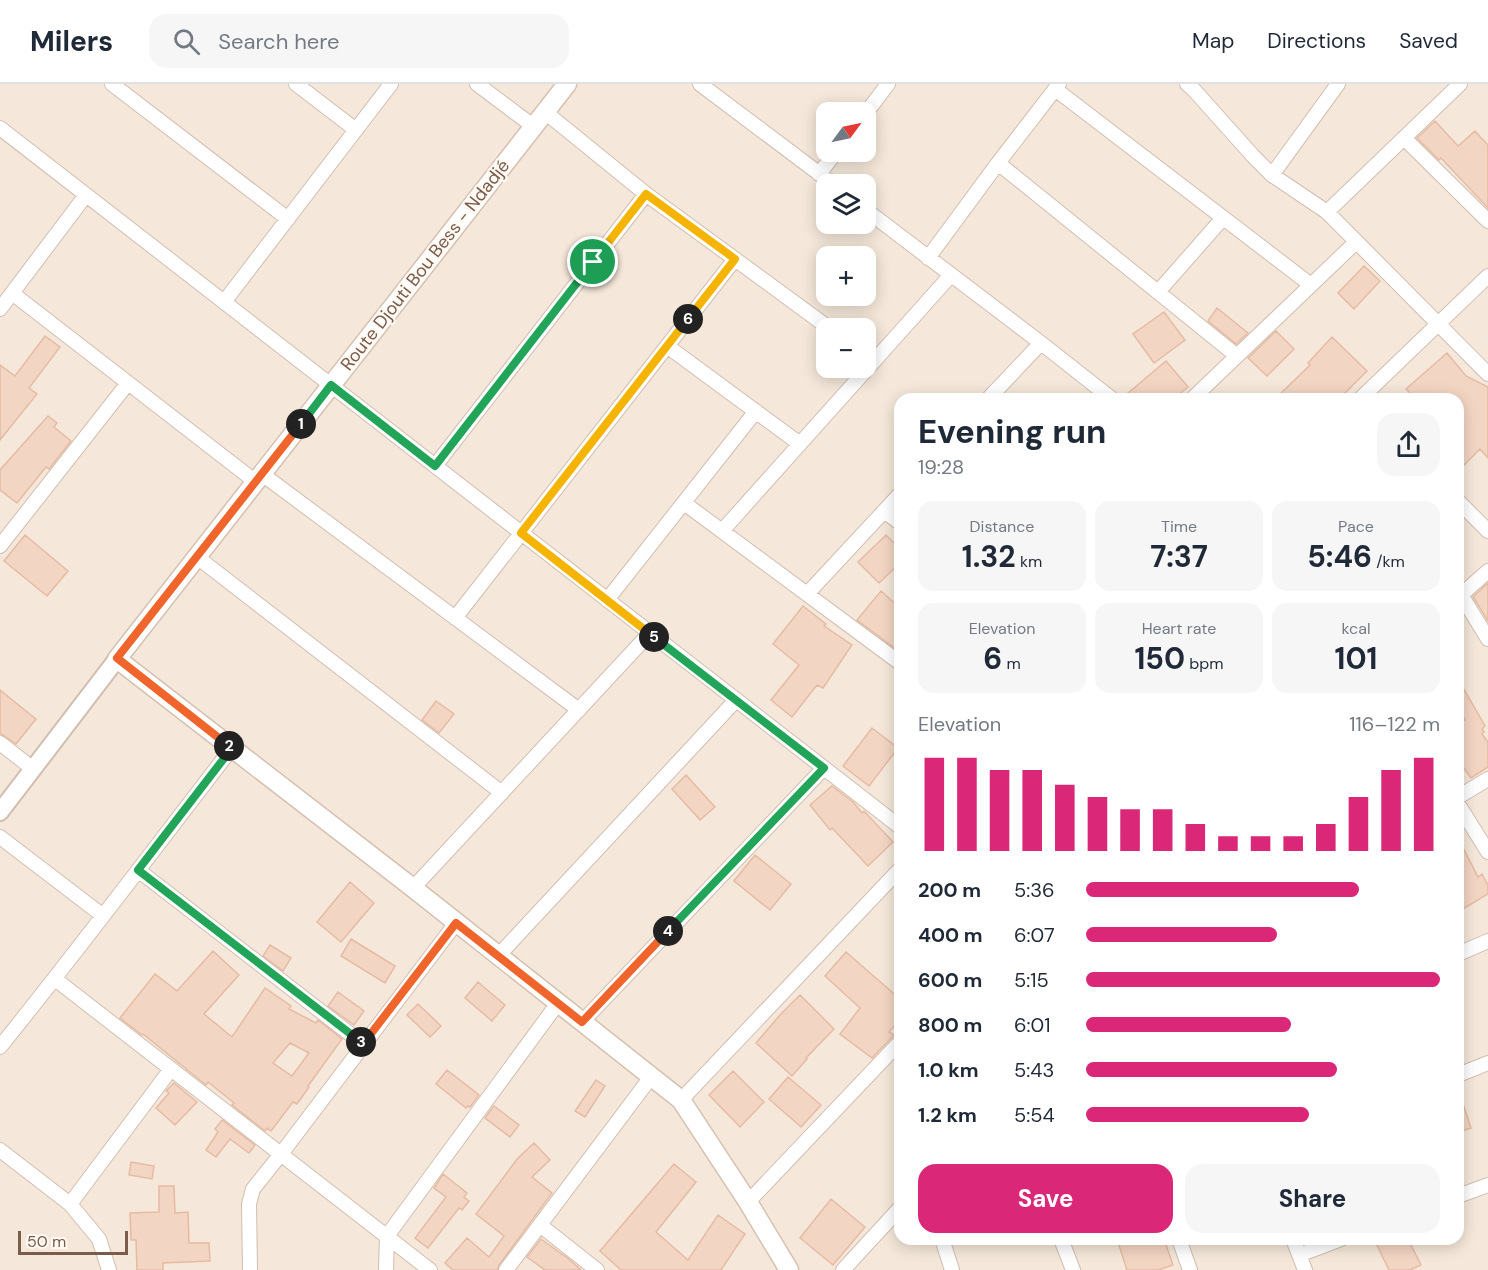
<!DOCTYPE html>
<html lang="en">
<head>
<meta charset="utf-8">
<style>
  :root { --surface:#fff; --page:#f6f6f7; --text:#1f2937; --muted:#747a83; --line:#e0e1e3; --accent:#db2777 }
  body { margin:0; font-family:"DM Sans",sans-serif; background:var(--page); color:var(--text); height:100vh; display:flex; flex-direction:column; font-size:22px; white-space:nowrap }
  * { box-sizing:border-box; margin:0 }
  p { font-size:20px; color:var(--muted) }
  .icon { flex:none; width:33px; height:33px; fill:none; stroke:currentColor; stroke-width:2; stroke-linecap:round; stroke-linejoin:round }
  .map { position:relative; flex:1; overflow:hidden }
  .panel { position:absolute; left:894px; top:309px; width:570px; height:852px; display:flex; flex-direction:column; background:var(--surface); border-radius:18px; box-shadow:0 3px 15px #0003 }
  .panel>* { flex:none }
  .needle { width:39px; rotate:57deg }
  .controls { position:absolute; left:816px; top:18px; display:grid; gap:12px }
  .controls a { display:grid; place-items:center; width:60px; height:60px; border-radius:12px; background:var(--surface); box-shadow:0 3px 15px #0003; font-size:30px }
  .scale { position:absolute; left:18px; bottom:15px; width:110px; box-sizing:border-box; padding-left:6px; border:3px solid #7a5c4d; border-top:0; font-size:16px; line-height:21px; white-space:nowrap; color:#7a5c4d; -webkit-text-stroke:4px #fffaf3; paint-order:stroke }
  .pin { position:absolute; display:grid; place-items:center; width:51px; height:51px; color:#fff; margin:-26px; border:3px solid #fff; border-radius:50%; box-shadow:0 2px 6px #0007 }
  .km { position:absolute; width:30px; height:30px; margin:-15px; border-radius:50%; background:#222; color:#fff; font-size:16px; line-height:30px; text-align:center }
  .round { display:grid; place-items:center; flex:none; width:63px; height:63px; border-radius:18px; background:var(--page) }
  .summary { display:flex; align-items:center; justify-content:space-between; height:102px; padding:0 24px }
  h1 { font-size:33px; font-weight:700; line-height:45px }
  .metrics { display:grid; grid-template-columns:repeat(3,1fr); gap:9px; height:102px; padding:6px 24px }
  .metrics div { display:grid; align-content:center; border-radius:15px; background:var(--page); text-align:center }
  .metrics b { font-size:30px; font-weight:700 }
  .metrics small { font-size:16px; font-weight:400 }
  .metrics p { font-size:16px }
  .chart { height:168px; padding:12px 24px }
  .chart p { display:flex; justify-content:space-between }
  .chart svg { width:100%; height:108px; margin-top:6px; stroke:var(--accent); stroke-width:6 }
  .cta { display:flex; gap:12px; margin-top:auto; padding:12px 24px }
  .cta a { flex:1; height:69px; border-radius:18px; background:var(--accent); color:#fff; font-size:24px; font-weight:700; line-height:69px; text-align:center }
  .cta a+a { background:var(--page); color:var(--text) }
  ul { padding:0 24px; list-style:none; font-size:20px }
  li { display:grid; grid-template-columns:96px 72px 1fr; align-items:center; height:45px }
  li i { height:15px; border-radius:8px; background:var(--accent) }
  header { display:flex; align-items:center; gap:36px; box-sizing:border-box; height:84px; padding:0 30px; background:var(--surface); border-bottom:2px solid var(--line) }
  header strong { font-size:28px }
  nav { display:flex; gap:33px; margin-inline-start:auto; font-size:21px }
  .search { width:420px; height:54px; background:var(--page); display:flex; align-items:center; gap:15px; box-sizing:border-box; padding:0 21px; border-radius:18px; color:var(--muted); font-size:22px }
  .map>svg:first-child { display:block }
  .residential { fill:#f5e8da; fill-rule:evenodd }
  .building { fill:#f3d5c3; stroke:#e6bba3; stroke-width:1.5; fill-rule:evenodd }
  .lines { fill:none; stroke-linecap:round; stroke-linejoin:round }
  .minor-casing { stroke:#d1beb0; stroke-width:16 }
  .tertiary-casing { stroke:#d1beb0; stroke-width:20 }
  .secondary-casing { stroke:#d6c0b0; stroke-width:21 }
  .minor { stroke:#fff; stroke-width:14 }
  .tertiary { stroke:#fff; stroke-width:16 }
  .secondary { stroke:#fff; stroke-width:18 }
  .split-1-casing { stroke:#fff; stroke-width:12 }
  .split-2-casing { stroke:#fff; stroke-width:12 }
  .split-3-casing { stroke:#fff; stroke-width:12 }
  .split-4-casing { stroke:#fff; stroke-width:12 }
  .split-5-casing { stroke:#fff; stroke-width:12 }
  .split-6-casing { stroke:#fff; stroke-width:12 }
  .split-7-casing { stroke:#fff; stroke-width:12 }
  .split-1 { stroke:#22a559; stroke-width:8 }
  .split-2 { stroke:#f0652b; stroke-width:8 }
  .split-3 { stroke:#22a559; stroke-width:8 }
  .split-4 { stroke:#f0652b; stroke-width:8 }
  .split-5 { stroke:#22a559; stroke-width:8 }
  .split-6 { stroke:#f5b400; stroke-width:8 }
  .split-7 { stroke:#f5b400; stroke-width:8 }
  .labels { text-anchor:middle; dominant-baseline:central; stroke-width:4.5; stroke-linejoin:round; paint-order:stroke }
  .street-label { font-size:18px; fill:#7a5c4d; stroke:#fffaf3 }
</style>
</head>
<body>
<header>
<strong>Milers</strong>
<div class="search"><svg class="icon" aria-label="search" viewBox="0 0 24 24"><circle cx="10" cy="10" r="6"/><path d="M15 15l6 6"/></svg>Search here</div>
<nav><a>Map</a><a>Directions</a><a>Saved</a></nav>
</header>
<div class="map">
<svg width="1488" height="1186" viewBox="0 0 1488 1186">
  <rect width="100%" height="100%" fill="#fdf6ec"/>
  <path class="residential" d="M0 0H1488V1186H0ZM826 28H866V68H826ZM826 100H866V140H826ZM826 172H866V212H826ZM826 244H866V284H826ZM900 315H1458V1155H900Z"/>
  <path class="building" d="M1435 37 1458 62 1475 47 1488 61V124L1441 74 1439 76 1417 54Z
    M1364 182 1380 197 1354 225 1338 209Z
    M1217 224 1248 249 1236 260 1208 237Z
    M1164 228 1185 256 1154 279 1133 250Z
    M1276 247 1294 265 1267 292 1248 274Z
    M45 252 60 263 29 304 37 310 0 356V281L15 292Z
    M1332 253 1367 287 1342 312 1339 310 1334 315H1275L1310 281 1308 279Z
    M1447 269 1466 292 1488 303V374L1480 365 1458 387V315H1416L1406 305Z
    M1166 277 1188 303 1173 315H1121Z
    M48 332 57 339 54 343 71 357 49 385 46 383 17 419 0 406V386Z
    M25 451 68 487 47 512 4 477Z
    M886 451 900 465V479L879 499 858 478Z
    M1488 499V537L1473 513Z
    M881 507 900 524V568L857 536Z
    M803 522 826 540 824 542 852 561 823 604 817 601 792 633 771 616 799 581 773 560Z
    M1458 595 1485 642 1482 645 1484 648 1482 650 1488 658V683L1471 694 1458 676V640L1465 636 1458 623Z
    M0 606 36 635 16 660 0 649Z
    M436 617 454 630 439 649 422 636Z
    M872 644 898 664 869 702 843 682Z
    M686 691 715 723 700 736 672 705Z
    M832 702 853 718 862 729 864 727 893 758 868 782 832 744 830 746 810 721Z
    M1458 754 1478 793 1482 790 1488 801V810L1458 828Z
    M755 771 791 800 770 826 734 797Z
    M350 798 374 819 341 858 317 838Z
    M351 855 395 882 385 899 341 872Z
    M270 861 291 874 283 887 263 872Z
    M213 867 239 891 204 930 232 953 265 904 291 922 289 925 316 939 318 936 342 955 308 1002 309 1003 297 1020 293 1018 271 1047 267 1044 265 1047 232 1021 234 1019 208 998 206 1001 143 950 142 951 120 934 155 890 177 907ZM290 959 309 969 292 992 273 979Z
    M846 868 900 915V935L889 948 894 951 872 974 840 950 860 924 825 892Z
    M478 898 505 921 492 937 465 914Z
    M338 908 364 927 354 941 328 922Z
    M800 911 834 945 806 974 807 975 792 992 756 959 780 931Z
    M418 920 441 942 430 953 407 931Z
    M447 986 479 1011 470 1023 468 1022 466 1024 436 1000Z
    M733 987 764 1018 740 1043 709 1011Z
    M788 993 821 1021 801 1043 769 1015Z
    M596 996 605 1002 585 1033 575 1027Z
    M174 999 197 1018 175 1041 156 1024 169 1009 166 1007Z
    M1458 1011H1460L1471 1044 1458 1048Z
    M494 1022 519 1041 510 1053 485 1034Z
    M222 1036 255 1061 249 1069 230 1055 216 1073 206 1066 218 1048 215 1045Z
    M534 1059 550 1076 532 1093 552 1109 499 1181 497 1186H453L445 1179 467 1154 489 1173 504 1152 476 1130 518 1074Z
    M131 1078 154 1082 152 1095 129 1091Z
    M674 1080 696 1098 656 1148 688 1176 718 1131 745 1150 721 1186H621L600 1167Z
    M443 1090 467 1109 464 1113 469 1117 462 1126 459 1124 428 1164 415 1154 446 1113 434 1104Z
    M159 1102H174L175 1129 188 1128 189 1159H209L210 1177 163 1179V1186H137L136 1156H131L130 1129 159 1128Z
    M831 1115 865 1143 833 1181 800 1154Z
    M541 1155 570 1176 581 1186H545L527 1173Z
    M1117 1155H1164L1173 1181 1158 1186H1127Z
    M1374 1155H1408L1421 1181 1410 1186H1389Z"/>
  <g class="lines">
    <g class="minor-casing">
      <path id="minor" d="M112 0 288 135
        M296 0 356 46
        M477 0 533 42
        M700 0 833 100
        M1187 0 1194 6 1253 72 1272 91 1327 128 1488 290
        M1055 5 1311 201
        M545 28 646 110 829 244
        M866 29 888 0
        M0 44 900 743
        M1404 54 1488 137
        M998 79 1237 272
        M819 90 836 68
        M1272 91 1338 0
        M866 126 1041 259 1112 315
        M1327 128 1460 0
        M928 174 998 79 1059 0
        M1158 208 1223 134
        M12 209 256 398
        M224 218 391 0
        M0 225 86 111
        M667 262 800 360
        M988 315 1041 259
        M1192 315 1356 158
        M1360 315 1488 192
        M435 382 646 110
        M262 390 579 626
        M1458 417 1488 447
        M684 419 900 579
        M884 427 900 439
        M722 447 951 191
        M0 462 128 299
        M197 473 502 709
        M1458 506 1488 555
        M807 510 900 410
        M1461 511 1488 487
        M607 516 756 327
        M455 534 735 175
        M0 659 33 685
        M1458 713 1488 695
        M1458 720 1488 768
        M0 753 102 831
        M138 786 363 960
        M413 804 650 549
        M1458 870 1488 857
        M498 872 736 616
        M55 895 430 1186
        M582 938 824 684
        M0 963C79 865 155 764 232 664
        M1458 991 1488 979
        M681 1016 900 785
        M0 1066 70 1120 99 1155 109 1186
        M1458 1112 1488 1101
        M748 1118 900 958
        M70 1120 171 985
        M540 1141 597 1186
        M942 1155 952 1186
        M1061 1155 1073 1186
        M1179 1155 1190 1186
        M1293 1155 1305 1186
        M1299 1171 1341 1155
        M250 1186 249 1120 253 1105 281 1070 456 839
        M386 1186 387 1152 558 919
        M506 1186 651 993
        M843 1186 900 1124"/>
    </g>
    <g class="tertiary-casing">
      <path id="tertiary" d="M0 728 117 575"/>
    </g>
    <g class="secondary-casing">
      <path id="secondary" d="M567 0 117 575 413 804 681 1016 748 1118 789 1186"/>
    </g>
    <use href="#minor" class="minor"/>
    <use href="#tertiary" class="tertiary"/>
    <use href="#secondary" class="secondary"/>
  </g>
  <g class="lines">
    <g class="split-1-casing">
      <path id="split-1" d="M301 340 331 301 435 382 593 178"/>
    </g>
    <g class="split-2-casing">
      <path id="split-2" d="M229 662 117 574 301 340"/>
    </g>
    <g class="split-3-casing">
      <path id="split-3" d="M229 662 232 664 138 786 361 958"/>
    </g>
    <g class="split-4-casing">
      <path id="split-4" d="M361 958 363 960 456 839 582 938 668 847"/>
    </g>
    <g class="split-5-casing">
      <path id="split-5" d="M654 553 824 684 668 847"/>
    </g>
    <g class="split-6-casing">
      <path id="split-6" d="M654 553 521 449 688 235"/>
    </g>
    <g class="split-7-casing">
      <path id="split-7" d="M593 178 646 110 735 175 688 235"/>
    </g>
    <use href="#split-1" class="split-1"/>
    <use href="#split-2" class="split-2"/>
    <use href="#split-3" class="split-3"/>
    <use href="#split-4" class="split-4"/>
    <use href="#split-5" class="split-5"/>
    <use href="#split-6" class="split-6"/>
    <use href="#split-7" class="split-7"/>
  </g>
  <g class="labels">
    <g class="street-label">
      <text transform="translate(425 181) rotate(-52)">Route Djouti Bou Bess - Ndadjé</text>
    </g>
  </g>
</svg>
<div class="controls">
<a><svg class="needle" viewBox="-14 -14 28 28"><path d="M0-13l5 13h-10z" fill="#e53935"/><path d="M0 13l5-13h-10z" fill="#747a83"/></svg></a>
<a><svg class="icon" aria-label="layers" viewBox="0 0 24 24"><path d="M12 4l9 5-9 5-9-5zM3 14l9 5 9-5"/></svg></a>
<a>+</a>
<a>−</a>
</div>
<div class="scale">50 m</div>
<div class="pin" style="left:593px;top:178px;background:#1e9e55"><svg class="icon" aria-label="arrive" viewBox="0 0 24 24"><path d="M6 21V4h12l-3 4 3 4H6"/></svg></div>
<b class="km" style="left:301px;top:340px">1</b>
<b class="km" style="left:229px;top:662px">2</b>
<b class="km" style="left:361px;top:958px">3</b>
<b class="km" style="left:668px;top:847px">4</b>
<b class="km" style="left:654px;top:553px">5</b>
<b class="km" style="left:688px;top:235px">6</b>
<section class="panel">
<div class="summary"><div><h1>Evening run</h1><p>19:28</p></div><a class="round"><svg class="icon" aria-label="share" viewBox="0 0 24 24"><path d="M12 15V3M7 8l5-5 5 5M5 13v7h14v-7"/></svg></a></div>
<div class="metrics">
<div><p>Distance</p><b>1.32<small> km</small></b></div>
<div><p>Time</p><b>7:37</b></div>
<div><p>Pace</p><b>5:46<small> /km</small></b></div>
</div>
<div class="metrics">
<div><p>Elevation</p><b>6<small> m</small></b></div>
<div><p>Heart rate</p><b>150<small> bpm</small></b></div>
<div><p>kcal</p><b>101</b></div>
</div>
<div class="chart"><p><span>Elevation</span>116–122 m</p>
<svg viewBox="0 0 160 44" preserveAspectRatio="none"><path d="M5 44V6M15 44V6M25 44V11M35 44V11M45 44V17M55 44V22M65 44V27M75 44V27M85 44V33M95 44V38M105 44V38M115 44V38M125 44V33M135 44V22M145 44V11M155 44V6"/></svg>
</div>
<ul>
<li><b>200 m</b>5:36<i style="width:77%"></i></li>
<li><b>400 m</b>6:07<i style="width:54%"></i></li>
<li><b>600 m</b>5:15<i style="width:100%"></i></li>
<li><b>800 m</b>6:01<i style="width:58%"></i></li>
<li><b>1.0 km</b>5:43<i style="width:71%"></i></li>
<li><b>1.2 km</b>5:54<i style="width:63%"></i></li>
</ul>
<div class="cta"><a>Save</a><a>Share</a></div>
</section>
</div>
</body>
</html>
